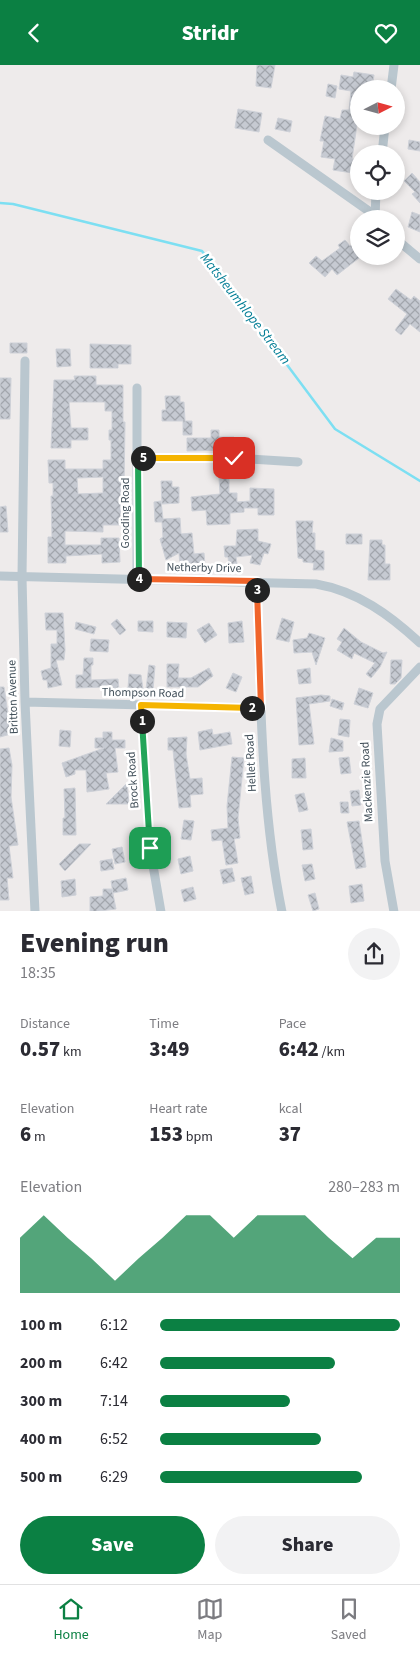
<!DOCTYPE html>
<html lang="en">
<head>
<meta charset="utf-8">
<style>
  :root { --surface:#fff; --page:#f2f2f3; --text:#2b2b33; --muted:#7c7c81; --line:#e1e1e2; --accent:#0b8043 }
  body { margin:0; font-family:"Source Sans 3",sans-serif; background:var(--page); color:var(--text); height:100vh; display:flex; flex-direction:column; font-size:19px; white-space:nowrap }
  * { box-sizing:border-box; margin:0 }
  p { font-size:16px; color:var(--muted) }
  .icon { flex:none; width:28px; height:28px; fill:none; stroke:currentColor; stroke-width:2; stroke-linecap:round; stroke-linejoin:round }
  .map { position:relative; height:846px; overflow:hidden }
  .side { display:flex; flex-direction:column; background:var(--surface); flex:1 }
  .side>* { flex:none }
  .needle { width:32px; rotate:84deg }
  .controls { position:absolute; left:350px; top:15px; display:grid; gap:10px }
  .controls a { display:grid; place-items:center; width:55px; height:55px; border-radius:50%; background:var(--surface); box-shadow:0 2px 8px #0003; font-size:25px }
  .pin { position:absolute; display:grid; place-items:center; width:42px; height:42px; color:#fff; margin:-21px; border-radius:10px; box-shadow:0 2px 8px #0006 }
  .km { position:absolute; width:25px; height:25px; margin:-12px; border-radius:50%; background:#222; color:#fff; font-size:14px; line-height:25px; text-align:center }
  .round { display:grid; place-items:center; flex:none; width:52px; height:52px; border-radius:26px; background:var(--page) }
  .head { display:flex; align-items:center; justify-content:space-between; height:85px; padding:0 20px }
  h1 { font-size:28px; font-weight:800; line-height:38px }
  .stats { display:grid; grid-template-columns:repeat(3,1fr); gap:8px; height:85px; padding:5px 20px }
  .stats div { display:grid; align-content:center }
  .stats b { font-size:21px; font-weight:800 }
  .stats small { font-size:14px; font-weight:400 }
  .stats p { font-size:14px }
  .chart { height:140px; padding:10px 20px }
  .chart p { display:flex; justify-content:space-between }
  .chart svg { width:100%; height:90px; margin-top:5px; fill:var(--accent); opacity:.7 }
  .button { display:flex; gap:10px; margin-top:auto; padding:10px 20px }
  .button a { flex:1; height:58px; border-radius:30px; background:var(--accent); color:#fff; font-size:20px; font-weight:800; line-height:58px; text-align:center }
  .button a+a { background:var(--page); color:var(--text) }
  ul { padding:0 20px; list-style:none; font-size:16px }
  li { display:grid; grid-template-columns:80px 60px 1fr; align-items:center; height:38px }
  li i { height:12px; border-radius:6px; background:var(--accent) }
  header { display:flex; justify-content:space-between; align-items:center; height:65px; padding:0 20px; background:var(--accent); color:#fff; font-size:22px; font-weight:800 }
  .dock { display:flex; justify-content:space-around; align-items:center; height:70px; border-top:1px solid var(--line); background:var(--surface); font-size:14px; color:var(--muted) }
  .dock a { display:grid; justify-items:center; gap:2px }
  .dock .on { color:var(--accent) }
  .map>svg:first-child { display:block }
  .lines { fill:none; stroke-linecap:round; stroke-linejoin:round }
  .stream { stroke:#7ddff2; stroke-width:2.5 }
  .building { fill:url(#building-cross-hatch); stroke:#ced1d8; fill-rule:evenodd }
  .minor { stroke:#bac7cf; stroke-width:9 }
  .split-1-casing { stroke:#fff; stroke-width:10 }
  .split-2-casing { stroke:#fff; stroke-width:10 }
  .split-3-casing { stroke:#fff; stroke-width:10 }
  .split-4-casing { stroke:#fff; stroke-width:10 }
  .split-5-casing { stroke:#fff; stroke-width:10 }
  .split-6-casing { stroke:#fff; stroke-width:10 }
  .split-1 { stroke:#22a559; stroke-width:6 }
  .split-2 { stroke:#f5b400; stroke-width:6 }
  .split-3 { stroke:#f0652b; stroke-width:6 }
  .split-4 { stroke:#f0652b; stroke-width:6 }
  .split-5 { stroke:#22a559; stroke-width:6 }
  .split-6 { stroke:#f5b400; stroke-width:6 }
  .labels { text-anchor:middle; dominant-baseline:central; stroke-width:5; stroke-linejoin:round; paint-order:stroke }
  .street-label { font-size:12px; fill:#42505a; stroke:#fff }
  .water-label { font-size:14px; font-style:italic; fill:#047e96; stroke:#fff }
</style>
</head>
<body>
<header><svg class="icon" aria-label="back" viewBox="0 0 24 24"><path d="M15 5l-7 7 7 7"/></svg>Stridr<svg class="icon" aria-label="heart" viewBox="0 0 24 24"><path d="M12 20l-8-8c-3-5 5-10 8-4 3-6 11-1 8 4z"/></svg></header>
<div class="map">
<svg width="420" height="847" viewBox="0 0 420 847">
  <defs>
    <pattern id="building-cross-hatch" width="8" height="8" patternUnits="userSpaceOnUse" patternTransform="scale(1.25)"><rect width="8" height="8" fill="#c6cad2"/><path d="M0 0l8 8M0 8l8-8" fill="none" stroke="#a2a6ad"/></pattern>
  </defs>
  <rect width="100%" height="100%" fill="#eeebeb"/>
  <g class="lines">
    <path class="stream" d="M0 138 13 139 202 186 335 364 420 416"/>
  </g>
  <path class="building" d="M257 0H275L271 23 256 21Z
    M354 7 374 10 372 24H359V46L352 94 359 95V109L333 105 335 94 321 92 324 76H320L325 51 340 54 342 45H349L351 26 339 24 341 10 353 12Z
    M328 19 337 21 335 33 326 31Z
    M238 44 262 48 259 67 235 63Z
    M278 53 292 56 290 67 275 64Z
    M409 75 420 77V86L408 84Z
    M412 108 420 117V138L412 129 415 127 404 116Z
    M412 147 420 150V167L408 162Z
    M345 175 350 181 354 178 359 185V193L337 210 332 204 325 212 309 198 316 191 322 196 340 183 338 180Z
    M396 224 411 235 414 231 420 236V267L410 259 401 270 395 265 407 249 388 234Z
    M10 278H27V288H10Z
    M90 279 131 280V299H118V303H90Z
    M56 284H70L71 301 57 302Z
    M74 311H96V320H123V357H125L124 424H121V460H103V467L65 466V480H101V473H119L120 497 102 498V489L66 491V498H48V472H52L51 431H53V418H49L48 395H65V404H103V395H111V375H109V365H112V346H105V337H69L71 363H88V375H71V383H51L54 315H75ZM103 412V428L78 429 77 413Z
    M0 313H11L10 354H0Z
    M165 331H180V337H184L185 356H192V370H183V356H162V345H166Z
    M211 365H219V372H234V385L187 386V373H211Z
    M219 412H229V428H237V437L250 436V423L274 424V450H258V443H244V447L230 448V459L207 460 206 445 192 446 191 432 220 429Z
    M161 416H172V422H179V438L162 439Z
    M161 436 163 454 180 453 181 469 192 468 194 489 204 488 205 500 180 501 179 488 166 495 160 474 163 472 162 457H155L154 437Z
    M6 441 8 467H0V442Z
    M296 456H313L312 468H315V485L324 486V505H313L314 498 303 497V494L298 493Z
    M258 464V476L271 479 268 489 264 488 260 500 250 498 252 490 236 492 237 499 229 500 228 492H225L224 481H236L237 465Z
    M346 469H362V479H346Z
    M370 475H382V480H385V499H390V515H368Z
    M45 548H63L65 585 64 595H56L62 620 48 623 47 615H43L41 606 51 603V579H57V565H46Z
    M282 553 294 557 289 577 276 574Z
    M117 554 126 565 120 570 111 559Z
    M138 556H153V567L138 566Z
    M242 556 244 577 229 578 228 558Z
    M76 557 96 562 94 569 75 564Z
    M167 557 187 558 186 573 167 572Z
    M209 558 217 570 205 578 197 565Z
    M344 563 361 577 383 588 387 587 380 602 371 613 366 609 375 598 354 588 352 594 337 585 342 577 337 574Z
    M309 568 325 573 316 600 312 587 294 588 293 575 307 573Z
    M91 574 109 575 108 587 90 586Z
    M84 593H93V600H91V615L118 614 119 625H103V622L76 623V610H83Z
    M391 595H402L401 613 395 619H390Z
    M167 599H179L178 613H191L209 603 213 611 198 622H167Z
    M149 600 155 601 153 625 146 624Z
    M310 603 311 618 299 619 297 605Z
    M233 608 242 612 236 627 226 623Z
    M129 609 141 610 143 624 128 623Z
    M0 622H4L11 669 0 672Z
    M359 623 373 628 368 643 354 639Z
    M321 630 330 631V636L309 639 314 679 299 680 296 633Z
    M332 634 344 638 342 645 330 641Z
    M340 654 350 655 349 672 338 670Z
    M212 664 213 670 230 667 232 679 200 685 198 667Z
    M60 665 71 666 70 682 59 681Z
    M103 667H112V675H125V683H115L118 707 106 708 109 724 87 727 86 705H75V709L66 712 62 698 104 683H95V673H103Z
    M187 672 186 689 190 714 202 713 203 729 190 730 191 742 179 743 173 685H168V673Z
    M331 673 343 676V686L329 687Z
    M9 683 12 700 11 732 18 780 9 781 13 813H7L9 835H0V684Z
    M232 692 244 693 238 753 240 773 234 774 238 798 226 800 222 775 212 776 211 765 228 763 227 741Z
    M349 692 351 708 341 709 339 693Z
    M305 693 306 713H292V694Z
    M127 718 129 739H106Z
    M75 723 76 770H63V753H65L64 724Z
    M359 725 361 740 352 741 350 726Z
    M304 728 308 745 299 747 295 730Z
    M340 737H348L349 748H341Z
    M184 755 194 756 191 775 181 774Z
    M359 756 366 802 356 804 347 757Z
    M311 764 313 784 303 785 301 765Z
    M79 779H91L65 806 59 799Z
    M122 782 125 797 115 799 112 784Z
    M190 791 193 806 181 809 178 794Z
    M112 794 114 804 101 806 100 796Z
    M312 799 315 814 305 816 302 800Z
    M232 803 235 816 223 819 220 805Z
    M251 811 254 828 245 830 241 813Z
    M126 813 128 825 113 828 111 816Z
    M75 814 76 830 62 832 61 816Z
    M362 819 364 836 351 838 349 821Z
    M193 822 196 834 184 837 181 825Z
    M103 824H112L116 844 90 847V832L103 831Z
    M315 828 319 844 313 846 308 830Z"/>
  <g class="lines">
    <path class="minor" d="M391 24 394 0
      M268 75 373 149
      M382 89 385 61
      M375 154 376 126
      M396 174 420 194
      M25 296 22 512 25 637 35 847
      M137 323V514
      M138 393H234L298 397
      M0 511 316 519C357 526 390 550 420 578
      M256 516C261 626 260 738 282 847
      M25 637 261 643
      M141 640 150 783 161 847
      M394 847 385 796 377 659 380 644 420 602"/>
  </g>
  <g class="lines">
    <g class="split-1-casing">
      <path id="split-1" d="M142 656 150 783"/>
    </g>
    <g class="split-2-casing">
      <path id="split-2" d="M142 656 141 640 252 643"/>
    </g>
    <g class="split-3-casing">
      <path id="split-3" d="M252 643H261L257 525"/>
    </g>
    <g class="split-4-casing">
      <path id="split-4" d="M139 514 256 516 257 525"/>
    </g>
    <g class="split-5-casing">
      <path id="split-5" d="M139 514 138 393H143"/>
    </g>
    <g class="split-6-casing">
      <path id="split-6" d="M143 393H234"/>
    </g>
    <use href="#split-1" class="split-1"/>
    <use href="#split-2" class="split-2"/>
    <use href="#split-3" class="split-3"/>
    <use href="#split-4" class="split-4"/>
    <use href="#split-5" class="split-5"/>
    <use href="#split-6" class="split-6"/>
  </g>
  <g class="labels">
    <g class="street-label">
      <text transform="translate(125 448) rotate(-90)">Gooding Road</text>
      <text transform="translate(204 503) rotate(1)">Netherby Drive</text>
      <text transform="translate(143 628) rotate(1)">Thompson Road</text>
      <text transform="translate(13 632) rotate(-92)">Britton Avenue</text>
      <text transform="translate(251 698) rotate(-93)">Hellet Road</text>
      <text transform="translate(133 715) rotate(-94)">Brock Road</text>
      <text transform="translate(367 717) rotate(-93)">Mackenzie Road</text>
    </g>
    <g class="water-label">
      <text transform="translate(245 244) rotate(52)">Matsheumhlope Stream</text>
    </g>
  </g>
</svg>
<div class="controls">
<a><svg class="needle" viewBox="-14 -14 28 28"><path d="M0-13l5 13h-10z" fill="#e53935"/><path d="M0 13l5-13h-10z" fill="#7c7c81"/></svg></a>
<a><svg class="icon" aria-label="locate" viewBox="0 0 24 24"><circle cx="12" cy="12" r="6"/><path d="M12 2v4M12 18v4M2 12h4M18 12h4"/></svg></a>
<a><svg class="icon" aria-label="layers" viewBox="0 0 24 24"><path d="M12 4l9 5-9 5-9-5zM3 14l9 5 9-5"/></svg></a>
</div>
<div class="pin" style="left:150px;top:783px;background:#1e9e55"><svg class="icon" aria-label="arrive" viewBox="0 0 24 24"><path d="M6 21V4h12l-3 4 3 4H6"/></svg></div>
<div class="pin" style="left:234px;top:393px;background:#d93025"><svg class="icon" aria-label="check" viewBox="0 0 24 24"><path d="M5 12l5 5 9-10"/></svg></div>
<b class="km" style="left:142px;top:656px">1</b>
<b class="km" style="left:252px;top:643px">2</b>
<b class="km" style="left:257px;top:525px">3</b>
<b class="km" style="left:139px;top:514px">4</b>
<b class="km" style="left:143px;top:393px">5</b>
</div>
<section class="side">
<div class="head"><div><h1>Evening run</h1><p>18:35</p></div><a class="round"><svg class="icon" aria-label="share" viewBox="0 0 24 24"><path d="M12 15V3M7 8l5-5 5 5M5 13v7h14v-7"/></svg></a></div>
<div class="stats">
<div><p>Distance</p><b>0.57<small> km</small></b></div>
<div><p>Time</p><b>3:49</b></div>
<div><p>Pace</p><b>6:42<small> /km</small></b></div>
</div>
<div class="stats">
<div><p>Elevation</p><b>6<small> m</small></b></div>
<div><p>Heart rate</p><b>153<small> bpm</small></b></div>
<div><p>kcal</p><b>37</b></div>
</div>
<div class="chart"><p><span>Elevation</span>280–283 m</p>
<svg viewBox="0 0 160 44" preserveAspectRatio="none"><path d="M0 44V17L10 6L20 17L30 27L40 38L50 27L60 17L70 6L80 6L90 17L100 6L110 6L120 6L130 17L140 27L150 17L160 17V44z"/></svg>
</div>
<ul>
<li><b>100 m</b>6:12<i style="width:100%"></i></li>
<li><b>200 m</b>6:42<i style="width:73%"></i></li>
<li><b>300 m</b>7:14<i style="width:54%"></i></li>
<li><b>400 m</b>6:52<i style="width:67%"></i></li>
<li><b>500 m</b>6:29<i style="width:84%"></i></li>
</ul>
<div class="button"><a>Save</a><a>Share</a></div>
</section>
<nav class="dock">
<a class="on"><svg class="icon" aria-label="home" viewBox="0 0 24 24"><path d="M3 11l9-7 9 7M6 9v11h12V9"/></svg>Home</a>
<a><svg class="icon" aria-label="map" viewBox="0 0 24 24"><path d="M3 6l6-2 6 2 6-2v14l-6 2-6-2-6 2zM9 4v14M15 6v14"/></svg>Map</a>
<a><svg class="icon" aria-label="saved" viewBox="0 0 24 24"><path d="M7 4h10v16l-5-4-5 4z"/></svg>Saved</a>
</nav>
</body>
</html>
